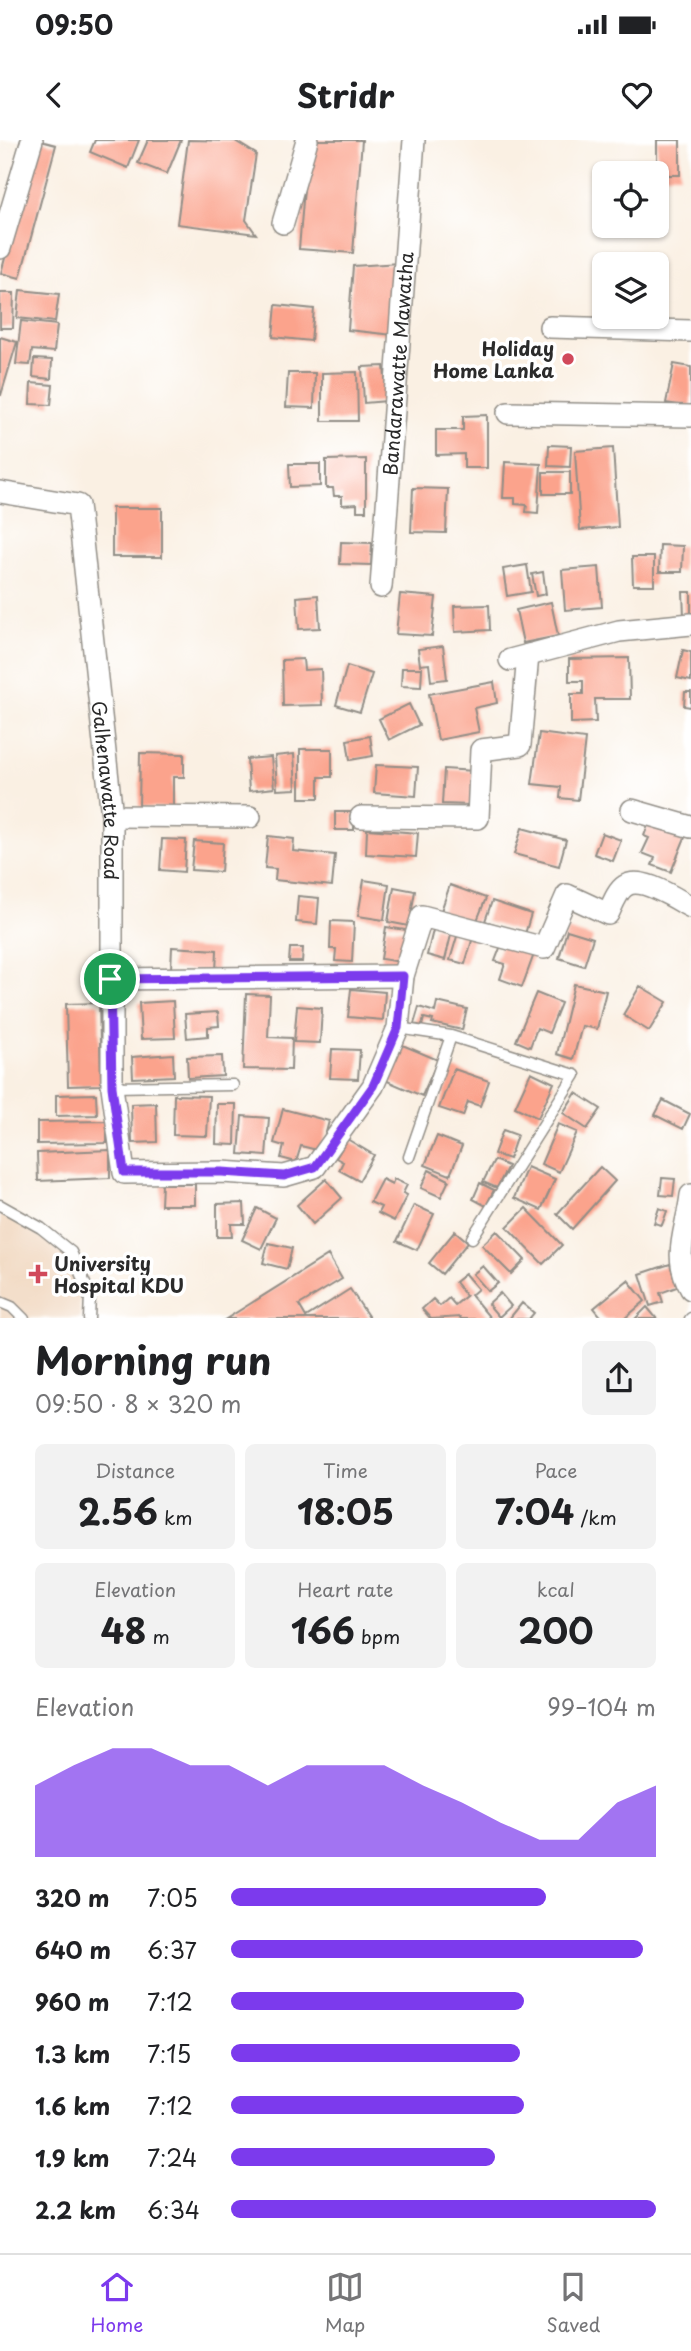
<!DOCTYPE html>
<html lang="en">
<head>
<meta charset="utf-8">
<style>
  :root { --surface:#fff; --page:#f2f2f2; --text:#202124; --muted:#757577; --line:#e0e0e0; --accent:#7c3aed }
  body { margin:0; font-family:"Playpen Sans",sans-serif; background:var(--page); color:var(--text); height:100vh; display:flex; flex-direction:column; font-size:26px; white-space:nowrap }
  * { box-sizing:border-box; margin:0 }
  p { font-size:23px; color:var(--muted) }
  .icon { flex:none; width:38px; height:38px; fill:none; stroke:currentColor; stroke-width:2; stroke-linecap:round; stroke-linejoin:round }
  .map { position:relative; height:1178px; overflow:hidden }
  .details { display:flex; flex-direction:column; background:var(--surface); flex:1 }
  .details>* { flex:none }
  .controls { position:absolute; left:592px; top:21px; display:grid; gap:14px }
  .controls a { display:grid; place-items:center; width:77px; height:77px; border-radius:10px; background:var(--surface); box-shadow:0 2px 5px #0004; font-size:35px }
  .pin { position:absolute; display:grid; place-items:center; width:60px; height:60px; color:#fff; margin:-30px; border:4px solid #fff; border-radius:50%; box-shadow:0 2px 7px #0007 }
  .round { display:grid; place-items:center; flex:none; width:74px; height:74px; border-radius:10px; background:var(--page) }
  .summary { display:flex; align-items:center; justify-content:space-between; height:119px; padding:0 35px }
  h1 { font-size:38px; font-weight:700; line-height:52px }
  .figures { display:grid; grid-template-columns:repeat(3,1fr); gap:10px; height:119px; padding:7px 35px }
  .figures div { display:grid; align-content:center; border-radius:10px; background:var(--page); text-align:center }
  .figures b { font-size:35px; font-weight:700 }
  .figures small { font-size:19px; font-weight:400 }
  .figures p { font-size:19px }
  .chart { height:196px; padding:14px 35px }
  .chart p { display:flex; justify-content:space-between }
  .chart svg { width:100%; height:126px; margin-top:7px; fill:var(--accent); opacity:.7 }
  ul { padding:0 35px; list-style:none; font-size:23px }
  li { display:grid; grid-template-columns:112px 84px 1fr; align-items:center; height:52px }
  li i { height:18px; border-radius:9px; background:var(--accent) }
  .status { display:flex; justify-content:space-between; align-items:center; height:49px; padding:0 35px; background:var(--surface); direction:ltr }
  .status svg { height:19px; fill:currentColor }
  header { display:flex; justify-content:space-between; align-items:center; height:91px; padding:0 35px; background:var(--surface); font-size:32px; font-weight:700 }
  .dock { display:flex; justify-content:space-around; align-items:center; height:98px; border-top:2px solid var(--line); background:var(--surface); font-size:19px; color:var(--muted) }
  .dock a { display:grid; justify-items:center; gap:4px }
  .dock .selected { color:var(--accent) }
  .map>svg:first-child { display:block }
  .built { fill:#f0d5bc }
  .building { fill:#fba38c }
  .lines { fill:none; stroke-linecap:round; stroke-linejoin:round }
  .lane-casing { stroke:#928e87; stroke-width:13 }
  .street-casing { stroke:#928e87; stroke-width:24 }
  .lane { stroke:#fff; stroke-width:10 }
  .street { stroke:#fff; stroke-width:21 }
  .route-casing { stroke:#fff; stroke-width:14 }
  .route { stroke:#7c3aed; stroke-width:9 }
  .poi-dot { fill:#d1495b; stroke:#fff; stroke-width:2.5 }
  .labels { text-anchor:middle; dominant-baseline:central; stroke-width:7; stroke-linejoin:round; paint-order:stroke }
  .poi-label { font-size:19px; font-weight:bold; fill:#2b2b2b; stroke:#fff; text-anchor:end }
  .street-label { font-size:19px; fill:#2b2b2b; stroke:#fff }
</style>
</head>
<body>
<div class="status"><b>09:50</b><svg viewBox="0 0 49 12"><path d="M0 12V9h3v3zM5 12V6h3v6zM10 12V3h3v9zM15 12V0h3v12zM26 1h20v11H26zM47 4h2v5h-2z"/></svg></div>
<header><svg class="icon" aria-label="back" viewBox="0 0 24 24"><path d="M15 5l-7 7 7 7"/></svg>Stridr<svg class="icon" aria-label="heart" viewBox="0 0 24 24"><path d="M12 20l-8-8c-3-5 5-10 8-4 3-6 11-1 8 4z"/></svg></header>
<div class="map">
<svg width="691" height="1179" viewBox="0 0 691 1179">
  <rect width="100%" height="100%" fill="#fff"/>
  <filter id="ink" filterUnits="userSpaceOnUse"><feTurbulence type="fractalNoise" baseFrequency=".0143" numOctaves="2"/><feDisplacementMap in="SourceGraphic" scale="14" xChannelSelector="R" yChannelSelector="G"/><feConvolveMatrix kernelMatrix="1 2 1 2 8 2 1 2 1" color-interpolation-filters="sRGB"/></filter>
  <filter id="wash" filterUnits="userSpaceOnUse"><feTurbulence type="fractalNoise" baseFrequency=".00686" numOctaves="4" result="noise"/><feDisplacementMap in="SourceGraphic" scale="28" xChannelSelector="R" yChannelSelector="G"/><feGaussianBlur stdDeviation="1.57" result="paint"/><feColorMatrix in="noise" values="0 0 0 0 0 0 0 0 0 0 0 0 0 0 0 0 0 1.4 0 .05"/><feComposite in="paint" operator="in"/></filter>
  <g filter="url(#wash)">
    <rect width="100%" height="100%" fill="#faf0e3"/>
    <path class="built" d="M0 1076 10 1079 50 1103 72 1122 79 1145 80 1178H0Z"/>
    <g id="blocks">
      <path class="building" d="M37 0 56 5 20 138 1 133Z
        M95 0H139L128 28 90 12Z
        M148 0H181L167 34 138 23Z
        M188 0 235 1 256 14 246 80 256 94 177 84Z
        M308 0H362L353 113 299 109Z
        M657 0H680V35H657Z
        M399 123 393 195 348 190 353 126Z
        M20 150 59 154 55 182 17 178Z
        M0 153H14L13 188H0Z
        M276 165 314 169 311 201 273 197Z
        M21 181 57 185 54 212 32 210 30 225 16 224Z
        M0 197 17 202 1 255H0Z
        M34 219 52 220 51 239 33 237Z
        M674 224 691 227V267L666 263Z
        M384 226 387 261 364 263 362 227Z
        M357 232 358 281H322V233Z
        M288 233H315L314 268 286 267Z
        M31 243 53 245 51 265 30 264Z
        M487 275V328H464V314L436 315V290H463V276Z
        M549 305 571 306 570 327 548 326Z
        M613 308 618 387 580 390 575 311Z
        M366 319V371H357V364L342 365V356H334L333 348H326V320Z
        M505 322 541 324 538 373 526 372 527 365 515 364V358H503Z
        M289 324H320V346L290 347Z
        M543 332H570V354H543Z
        M413 348 448 349 446 393 411 392Z
        M112 368H162V417H112Z
        M341 402 372 403 371 425 340 424Z
        M660 405 683 406 682 432H659Z
        M632 417H654V445H633Z
        M527 425 531 452 507 456 503 429Z
        M599 427 602 467 565 470 562 430Z
        M543 432 546 454 536 456 532 434Z
        M683 452H691V476H684Z
        M400 454 436 457 432 496 396 494Z
        M318 455 320 488 299 489 297 457Z
        M551 462 558 496 523 503 516 470Z
        M489 465 490 490 455 492 454 466Z
        M443 506 447 539 431 541 429 524 420 525 418 509Z
        M683 510 691 512V541L677 538Z
        M629 518 630 559H595L596 582 571 583V554H583V541H569V519Z
        M303 519 304 530 321 529 322 565 283 566 282 520Z
        M347 526 372 534 360 572 336 565Z
        M402 528H422L421 547 401 546Z
        M494 542 497 563 474 568 479 592 438 600 429 554Z
        M685 552H691V567L684 566Z
        M409 564 419 585 389 600 379 579Z
        M539 593 585 599 578 660 560 658 561 647 532 644Z
        M370 596 373 616 350 620 347 600Z
        M300 609H332V637H319V658H300Z
        M140 613 184 614V637H173V668L139 667Z
        M294 614 296 649 277 650 275 616Z
        M271 617 274 648 249 651 247 619Z
        M376 625 418 627 416 656 374 653Z
        M444 629 474 631 471 665 442 664Z
        M335 672H354V690H335Z
        M650 680 686 695 671 732 652 725 655 718 642 713 649 698 644 696Z
        M522 688 566 700 559 726 514 714Z
        M367 689 418 693 416 717 366 714Z
        M602 693 621 700 613 721 594 714Z
        M268 696 294 699 293 711 335 715 332 746 275 740 276 729 265 728Z
        M162 699 186 700 184 732 160 730Z
        M194 701 223 703 221 732 191 730Z
        M364 740 389 744 384 780 358 776Z
        M450 745 486 758 476 783 441 771Z
        M394 747 415 751 409 786 388 782Z
        M298 756 319 758 317 784 296 782Z
        M492 761 531 774 525 794 485 781Z
        M331 781 354 782 352 822 335 821 336 809H330Z
        M434 786 452 791 445 820 427 815Z
        M386 787 406 790 402 822 381 819Z
        M567 790 593 798 584 826 559 818Z
        M458 793 473 797 465 824 450 820Z
        M502 803 534 814 522 847 500 839 505 824 495 821Z
        M172 807 217 810 216 832 171 829Z
        M290 808H303L302 822H289Z
        M574 844 606 851 597 889 582 886 573 919 557 914Z
        M640 846 667 862 649 891 623 875Z
        M351 849 385 852 383 880 348 877Z
        M536 853 561 863 549 893 537 888 530 907 516 901Z
        M246 854 270 855 268 897 292 898 291 930 243 929Z
        M173 861 175 898 141 899 139 863Z
        M437 862 467 869 462 890 432 883 433 880 424 878 422 886 414 884 419 867 435 872Z
        M99 863 101 945 68 946 66 864Z
        M297 866 322 868 320 903 294 902Z
        M218 872 219 886 208 887V896L187 898 185 874Z
        M400 904 438 920 422 956 385 940Z
        M332 909 360 910 358 939 330 938Z
        M173 914 174 936 133 938 132 917Z
        M222 916 223 936 188 938 187 917Z
        M454 929 489 941 480 966 468 962 463 976 439 968Z
        M531 932 554 943 538 978 515 967Z
        M576 953 601 969 587 989 563 973Z
        M96 954 97 975 56 976V955Z
        M174 955 209 956 207 996 173 995Z
        M663 960 690 974 683 989 655 975Z
        M156 963 157 1002 132 1003 131 964Z
        M217 964H236L235 1005 216 1004Z
        M283 969 329 981 321 1011 301 1006 296 1022 281 1018 284 1006 274 1003Z
        M242 976 269 978 266 1016 239 1014Z
        M107 981V1003L37 1004V982Z
        M558 984 577 992 559 1032 541 1024Z
        M503 990 517 995 509 1019 494 1014Z
        M437 996 462 1006 450 1035 425 1025Z
        M347 999 374 1015 359 1041 339 1030 343 1022 336 1018Z
        M110 1010V1038L38 1041 37 1013Z
        M494 1020 508 1026 497 1048 483 1042Z
        M527 1027 555 1039 541 1070 514 1058Z
        M600 1027 615 1041 572 1089 557 1074Z
        M429 1030 449 1040 441 1057 421 1048Z
        M662 1038 675 1039 673 1056 660 1055Z
        M326 1039 342 1058 313 1084 297 1065Z
        M382 1039 392 1044 394 1039 407 1045 403 1053 407 1055 394 1081 378 1073 381 1067 370 1062Z
        M480 1043 494 1050 486 1066 473 1059Z
        M162 1044H195V1065H161Z
        M244 1063 245 1084H231L232 1097H217V1064Z
        M414 1065 434 1074 417 1110 397 1101Z
        M257 1068 276 1078 261 1109 242 1100Z
        M526 1068 562 1105 543 1124 507 1087Z
        M659 1068 667 1071 662 1085 654 1083Z
        M455 1091 468 1102 442 1134 429 1123Z
        M497 1091 525 1120 511 1134 482 1105Z
        M268 1103 292 1108 287 1129 263 1123Z
        M328 1115 342 1139 299 1165 306 1177 350 1149 370 1179H226Z
        M670 1124 677 1147 660 1153 663 1162 650 1166 640 1134Z
        M483 1126 498 1143 488 1151 473 1134Z
        M465 1134 478 1149 471 1155 491 1179H461L460 1177 431 1179 422 1169 433 1159 440 1166 449 1158 455 1165 466 1156 455 1142Z
        M628 1140 645 1161 624 1179H603L594 1168Z
        M500 1153 511 1166 499 1177 488 1164Z
        M522 1163 534 1173 529 1179H509Z
        M647 1167 657 1179H635Z"/>
    </g>
  </g>
  <g filter="url(#ink)">
    <use href="#blocks" fill-opacity="0" stroke="#928e87" stroke-width="2"/>
    <g class="lines">
      <g class="lane-casing">
        <path id="lane" d="M398 888 451 896 575 935 472 1098
          M112 947 233 945
          M409 1017 451 896
          M0 1065 41 1088 71 1112 90 1155 89 1179
          M0 1162 12 1167 24 1179
          M690 1179 691 1178"/>
      </g>
      <g class="street-casing">
        <g id="street">
          <path d="M283 83 307 0"/>
          <path d="M0 108 32 0"/>
          <path d="M550 187 691 191"/>
          <path d="M508 273 691 276"/>
          <path id="s1" d="M0 352 78 365 112 676V947L124 1033 222 1032 284 1036 315 1027 373 946 398 888 403 836 422 776 544 808 567 755 608 774C612 766 617 751 625 746 641 735 676 759 691 767"/>
          <path id="s2" d="M381 447 414 0"/>
          <path d="M510 520 619 491 691 484"/>
          <path d="M632 670 691 687"/>
          <path d="M112 676 250 677"/>
          <path d="M361 677 478 678 481 610 520 605 528 515"/>
          <path d="M110 839 403 836"/>
          <path d="M691 1055C687 1091 671 1115 691 1149"/>
        </g>
      </g>
      <use href="#lane" class="lane"/>
      <use href="#street" class="street"/>
    </g>
  </g>
  <g class="lines" filter="url(#ink)">
    <g class="route-casing">
      <path id="route" d="M403 836 398 888 373 946 315 1027 284 1036 222 1032H124L112 947 110 839Z"/>
    </g>
    <use href="#route" class="route"/>
  </g>
  <g class="poi-dot">
    <circle cx="568" cy="219" r="7"/>
    <path d="M34.5 1123.5h7v7h7v7h-7v7h-7v-7h-7v-7h7z"/>
  </g>
  <g class="labels">
    <g class="poi-label">
      <text x="554" y="208">Holiday<tspan x="554" dy="22">Home Lanka</tspan></text>
      <text x="54" y="1123" text-anchor="start">University<tspan x="54" dy="22">Hospital KDU</tspan></text>
    </g>
    <g class="street-label">
      <text stroke="none"><textPath href="#s2" startOffset="224">Bandarawatte Mawatha</textPath></text>
      <text stroke="none"><textPath href="#s1" startOffset="366">Galhenawatte Road</textPath></text>
    </g>
  </g>
</svg>
<div class="controls">
<a><svg class="icon" aria-label="locate" viewBox="0 0 24 24"><circle cx="12" cy="12" r="6"/><path d="M12 2v4M12 18v4M2 12h4M18 12h4"/></svg></a>
<a><svg class="icon" aria-label="layers" viewBox="0 0 24 24"><path d="M12 4l9 5-9 5-9-5zM3 14l9 5 9-5"/></svg></a>
</div>
<div class="pin" style="left:110px;top:839px;background:#1e9e55"><svg class="icon" aria-label="arrive" viewBox="0 0 24 24"><path d="M6 21V4h12l-3 4 3 4H6"/></svg></div>
</div>
<section class="details">
<div class="summary"><div><h1>Morning run</h1><p>09:50 · 8 × 320 m</p></div><a class="round"><svg class="icon" aria-label="share" viewBox="0 0 24 24"><path d="M12 15V3M7 8l5-5 5 5M5 13v7h14v-7"/></svg></a></div>
<div class="figures">
<div><p>Distance</p><b>2.56<small> km</small></b></div>
<div><p>Time</p><b>18:05</b></div>
<div><p>Pace</p><b>7:04<small> /km</small></b></div>
</div>
<div class="figures">
<div><p>Elevation</p><b>48<small> m</small></b></div>
<div><p>Heart rate</p><b>166<small> bpm</small></b></div>
<div><p>kcal</p><b>200</b></div>
</div>
<div class="chart"><p><span>Elevation</span>99–104 m</p>
<svg viewBox="0 0 160 44" preserveAspectRatio="none"><path d="M0 44V19L10 12L20 6L30 6L40 12L50 12L60 19L70 12L80 12L90 12L100 19L110 25L120 32L130 38L140 38L150 25L160 19V44z"/></svg>
</div>
<ul>
<li><b>320 m</b>7:05<i style="width:74%"></i></li>
<li><b>640 m</b>6:37<i style="width:97%"></i></li>
<li><b>960 m</b>7:12<i style="width:69%"></i></li>
<li><b>1.3 km</b>7:15<i style="width:68%"></i></li>
<li><b>1.6 km</b>7:12<i style="width:69%"></i></li>
<li><b>1.9 km</b>7:24<i style="width:62%"></i></li>
<li><b>2.2 km</b>6:34<i style="width:100%"></i></li>
</ul>
</section>
<nav class="dock">
<a class="selected"><svg class="icon" aria-label="home" viewBox="0 0 24 24"><path d="M3 11l9-7 9 7M6 9v11h12V9"/></svg>Home</a>
<a><svg class="icon" aria-label="map" viewBox="0 0 24 24"><path d="M3 6l6-2 6 2 6-2v14l-6 2-6-2-6 2zM9 4v14M15 6v14"/></svg>Map</a>
<a><svg class="icon" aria-label="saved" viewBox="0 0 24 24"><path d="M7 4h10v16l-5-4-5 4z"/></svg>Saved</a>
</nav>
</body>
</html>
